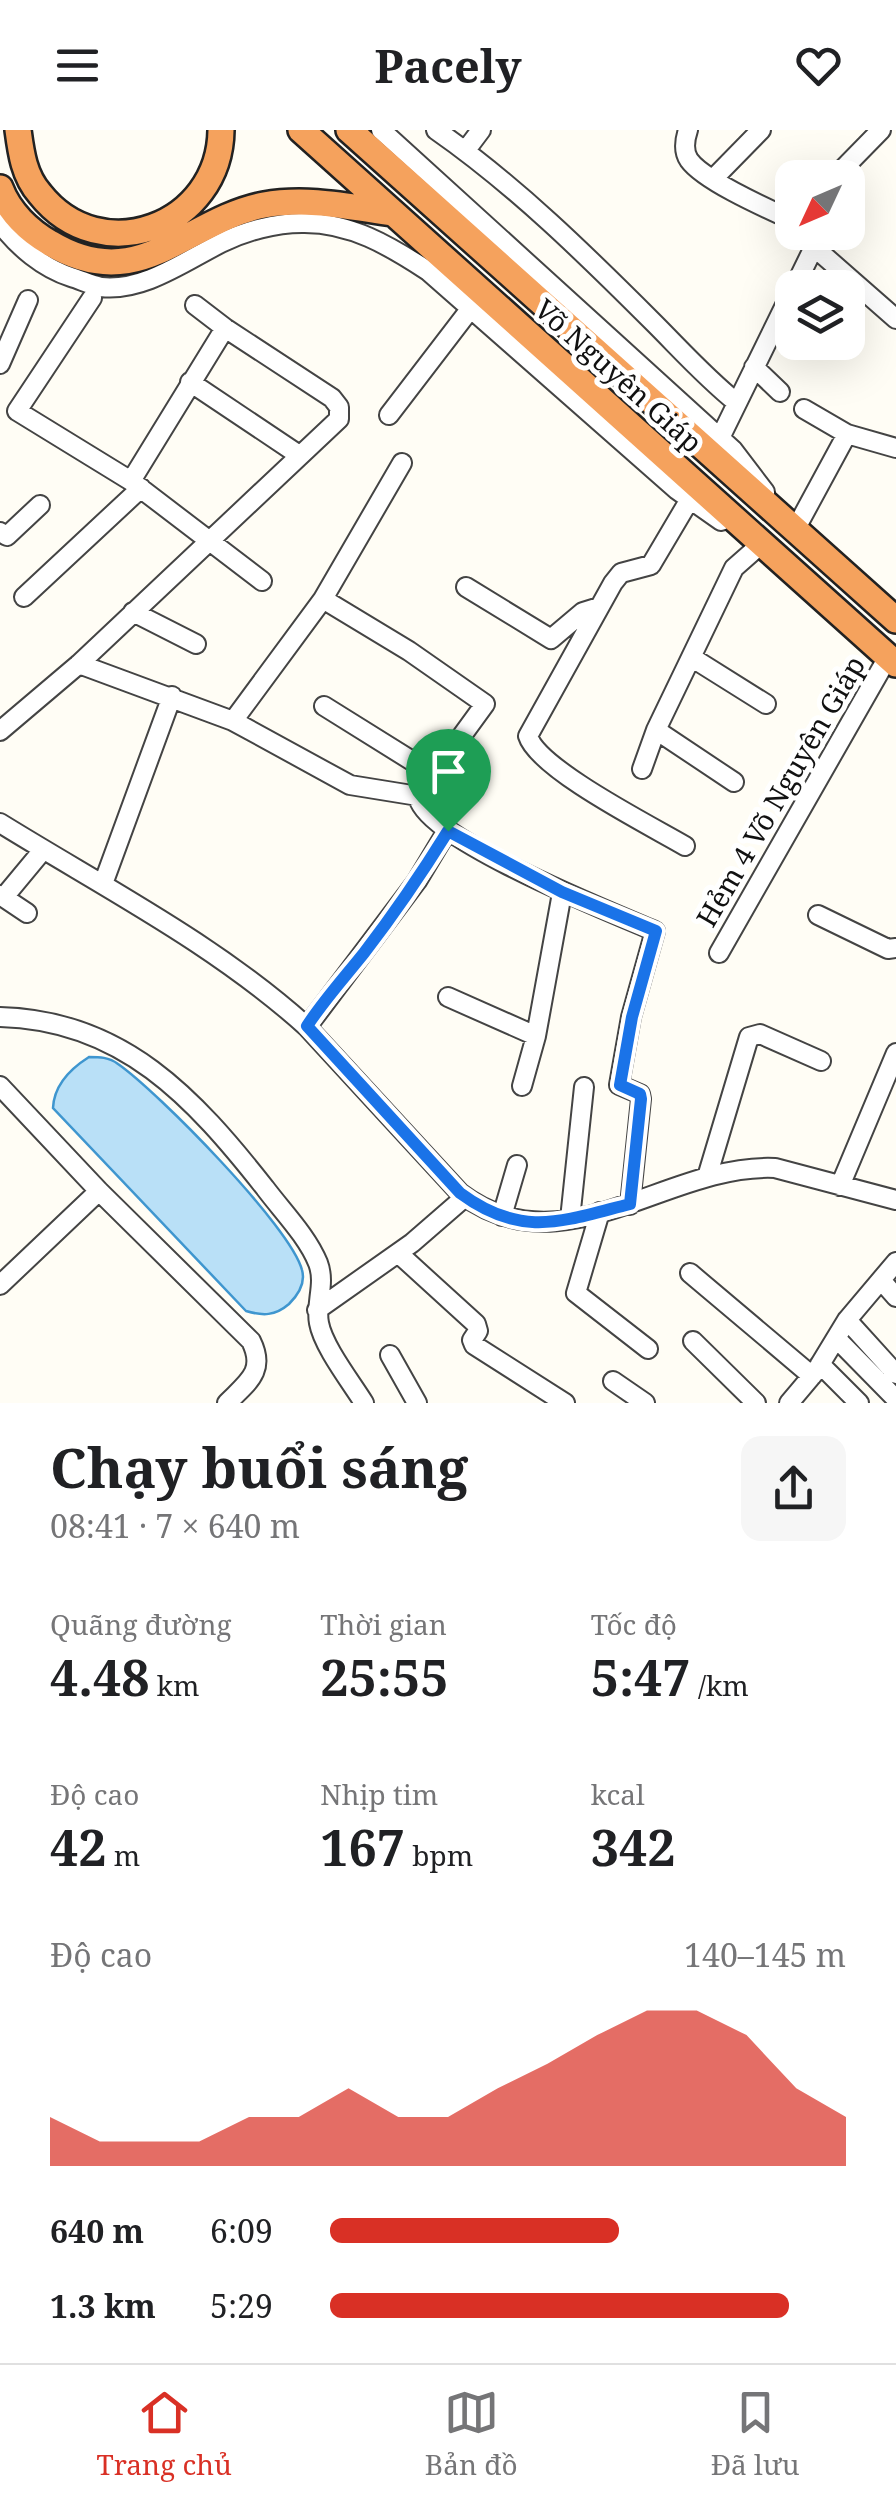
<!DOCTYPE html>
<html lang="vi">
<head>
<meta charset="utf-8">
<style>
  :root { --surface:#fff; --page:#f6f6f6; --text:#202124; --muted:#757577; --line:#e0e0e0; --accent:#d93025 }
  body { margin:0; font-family:"Noto Serif",serif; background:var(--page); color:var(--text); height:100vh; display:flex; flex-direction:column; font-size:38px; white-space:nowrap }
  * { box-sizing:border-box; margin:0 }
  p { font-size:32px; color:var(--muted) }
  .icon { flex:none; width:55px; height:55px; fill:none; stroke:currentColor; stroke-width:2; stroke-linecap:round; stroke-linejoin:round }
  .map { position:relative; height:1273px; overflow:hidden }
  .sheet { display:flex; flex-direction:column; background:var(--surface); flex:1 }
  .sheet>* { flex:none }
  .needle { width:65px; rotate:226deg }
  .buttons { position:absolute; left:775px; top:30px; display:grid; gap:20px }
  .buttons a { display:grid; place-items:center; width:90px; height:90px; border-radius:20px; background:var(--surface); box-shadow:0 10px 40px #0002; font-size:50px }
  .pin { position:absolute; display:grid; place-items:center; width:85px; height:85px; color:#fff; margin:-102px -42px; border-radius:50% 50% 50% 0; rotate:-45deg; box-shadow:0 0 10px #0007 }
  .pin .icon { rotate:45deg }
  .round { display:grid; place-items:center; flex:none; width:105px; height:105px; border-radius:20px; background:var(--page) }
  .head { display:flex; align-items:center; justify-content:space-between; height:170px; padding:0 50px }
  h1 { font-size:55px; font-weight:700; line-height:75px }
  .metrics { display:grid; grid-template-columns:repeat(3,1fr); gap:15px; height:170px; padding:10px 50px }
  .metrics div { display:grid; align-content:center }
  .metrics b { font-size:50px; font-weight:700 }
  .metrics small { font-size:28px; font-weight:400 }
  .metrics p { font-size:28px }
  .chart { height:280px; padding:20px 50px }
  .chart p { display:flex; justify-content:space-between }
  .chart svg { width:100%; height:180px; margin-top:10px; fill:var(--accent); opacity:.7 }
  ul { padding:0 50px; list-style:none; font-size:32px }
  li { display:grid; grid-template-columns:160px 120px 1fr; align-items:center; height:75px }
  li i { height:25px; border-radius:12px; background:var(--accent) }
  header { display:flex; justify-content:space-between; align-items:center; height:130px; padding:0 50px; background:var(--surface); font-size:45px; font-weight:700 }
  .tabs { display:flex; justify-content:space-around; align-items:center; height:140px; border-top:2px solid var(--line); background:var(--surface); font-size:28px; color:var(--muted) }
  .tabs a { display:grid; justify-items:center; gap:5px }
  .tabs .current { color:var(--accent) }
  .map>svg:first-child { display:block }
  .water { fill:#b9e0f7; stroke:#3f96cf; stroke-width:2.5 }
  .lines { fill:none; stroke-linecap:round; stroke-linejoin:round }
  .minor-casing { stroke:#444; stroke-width:22 }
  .highway-casing { stroke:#222; stroke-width:30 }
  .minor { stroke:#fff; stroke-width:18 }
  .highway { stroke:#f5a25d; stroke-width:25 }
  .route-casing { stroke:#fff; stroke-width:20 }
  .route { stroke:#1a73e8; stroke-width:12 }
  .labels { text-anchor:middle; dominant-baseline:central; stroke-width:10; stroke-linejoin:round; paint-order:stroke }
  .street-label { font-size:28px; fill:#111; stroke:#fff }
</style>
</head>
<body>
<header><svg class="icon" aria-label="menu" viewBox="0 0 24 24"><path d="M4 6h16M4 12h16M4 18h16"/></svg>Pacely<svg class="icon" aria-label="heart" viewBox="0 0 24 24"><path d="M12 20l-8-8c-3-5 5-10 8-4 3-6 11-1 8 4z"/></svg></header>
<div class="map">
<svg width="896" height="1273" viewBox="0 0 896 1273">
  <rect width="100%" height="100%" fill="#fffdf5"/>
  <path class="water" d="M89 927C99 927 109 927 118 934 157 961 291 1097 302 1140 306 1154 298 1165 289 1174 275 1186 263 1186 246 1181L53 978C54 955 70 939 89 927Z"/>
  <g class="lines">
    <g class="minor-casing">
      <path id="minor" d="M381 0 733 320 765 362
        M436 0C515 55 586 125 654 193 681 220 706 248 736 272
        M688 0C685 9 683 21 689 30 704 51 768 79 792 90
        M466 20 481 0
        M714 48 761 0
        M834 48 881 0
        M0 93C18 117 43 138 71 147 81 150 91 155 101 157 143 162 185 131 221 113 245 101 275 93 302 93 350 92 390 116 428 141L677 360 721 391
        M814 117 896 189
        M794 158 814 117 810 102
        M92 168 17 281 131 351 262 451
        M195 175 225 198
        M0 234 28 170
        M754 237 780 262
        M190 252 299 325
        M804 279 847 304 896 318
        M389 285 471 178
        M720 308 792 161
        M795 400 847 304
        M0 402 7 406 40 375
        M466 457 551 509 583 482 599 477
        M24 467 141 358
        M323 469 409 521 485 574 418 666
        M133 482 196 514
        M691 527 766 574
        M79 534 233 591 350 655 418 666C421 707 615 784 655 801L631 887 619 955 640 964 641 969 630 1075
        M324 576 433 644
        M233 591 323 469 402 333
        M656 600 734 652
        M0 601 79 534 339 289V277L332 268 225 198 131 351
        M642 639 656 600 734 438 759 416
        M0 693C105 758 215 814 307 897L460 1063C564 1142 666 1033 775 1038L896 1070
        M685 716C651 696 538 639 528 606L613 453 621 443 651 435 690 369
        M103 754 172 566
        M0 765 27 783
        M4 767 43 720
        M818 785 888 819 896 818
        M719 823 888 527
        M448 867 536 906
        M0 887C123 890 194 968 265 1058 283 1082 307 1106 318 1133 326 1154 315 1173 319 1193 323 1216 351 1252 364 1273
        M307 897 417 751 447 701
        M0 956 99 1061 251 1211C266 1241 248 1252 227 1273
        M522 956 536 906 562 763
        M707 1047 749 907 760 904 821 931
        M840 1056 896 923
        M600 1082 576 1163 648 1219
        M502 1086 517 1035
        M570 1089 584 957
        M398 1123 476 1194 478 1201 472 1210 474 1215 565 1273
        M690 1143 812 1246
        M881 1150 896 1167
        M0 1155 99 1061
        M317 1180 412 1113 465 1067
        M847 1190 896 1244
        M836 1208 896 1269
        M693 1211 756 1273
        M390 1225 417 1273
        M820 1234 859 1273
        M613 1251 645 1273
        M789 1273 816 1241 847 1190 896 1132"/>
    </g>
    <g class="highway-casing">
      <path id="highway" d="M18 0C21 23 24 46 40 64 101 141 220 96 221 0
        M301 0 896 534
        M349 0 896 490
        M0 58C9 82 29 101 50 113 139 167 186 90 264 75 308 67 350 77 393 83"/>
    </g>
    <use href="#minor" class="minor"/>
    <use href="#highway" class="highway"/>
  </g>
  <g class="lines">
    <g class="route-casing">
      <path id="route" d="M448 701 562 762 656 801 632 887 620 955 640 964 641 969 630 1074C563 1091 522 1109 460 1063L307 896C324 870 344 848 364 823 394 784 422 743 448 701Z"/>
    </g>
    <use href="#route" class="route"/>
  </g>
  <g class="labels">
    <g class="street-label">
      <text transform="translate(619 245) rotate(42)">Võ Nguyên Giáp</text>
      <text transform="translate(780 661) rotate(-60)">Hẻm 4 Võ Nguyên Giáp</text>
    </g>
  </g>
</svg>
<div class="buttons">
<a><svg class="needle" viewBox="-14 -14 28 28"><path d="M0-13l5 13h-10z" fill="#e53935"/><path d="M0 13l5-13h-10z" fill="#757577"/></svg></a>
<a><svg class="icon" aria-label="layers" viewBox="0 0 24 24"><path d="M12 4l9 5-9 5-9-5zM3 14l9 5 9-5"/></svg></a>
</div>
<div class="pin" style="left:448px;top:701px;background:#1e9e55"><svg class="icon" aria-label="arrive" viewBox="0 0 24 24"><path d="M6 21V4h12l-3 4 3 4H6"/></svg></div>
</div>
<section class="sheet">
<div class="head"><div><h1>Chạy buổi sáng</h1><p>08:41 · 7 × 640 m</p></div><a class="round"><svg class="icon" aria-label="share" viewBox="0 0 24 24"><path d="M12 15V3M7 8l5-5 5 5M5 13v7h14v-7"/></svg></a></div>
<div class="metrics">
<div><p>Quãng đường</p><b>4.48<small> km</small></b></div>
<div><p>Thời gian</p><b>25:55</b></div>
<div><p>Tốc độ</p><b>5:47<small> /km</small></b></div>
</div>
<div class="metrics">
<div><p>Độ cao</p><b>42<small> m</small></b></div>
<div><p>Nhịp tim</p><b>167<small> bpm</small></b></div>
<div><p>kcal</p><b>342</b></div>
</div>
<div class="chart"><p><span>Độ cao</span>140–145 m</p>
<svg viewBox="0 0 160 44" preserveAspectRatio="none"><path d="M0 44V32L10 38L20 38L30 38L40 32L50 32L60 25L70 32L80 32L90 25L100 19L110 12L120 6L130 6L140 12L150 25L160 32V44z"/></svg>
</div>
<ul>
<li><b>640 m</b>6:09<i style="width:56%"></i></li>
<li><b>1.3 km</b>5:29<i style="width:89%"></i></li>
</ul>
</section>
<nav class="tabs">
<a class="current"><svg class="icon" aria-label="home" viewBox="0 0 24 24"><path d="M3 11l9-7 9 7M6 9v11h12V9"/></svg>Trang chủ</a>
<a><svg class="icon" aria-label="map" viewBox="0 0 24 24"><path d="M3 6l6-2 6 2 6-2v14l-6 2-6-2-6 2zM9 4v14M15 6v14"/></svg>Bản đồ</a>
<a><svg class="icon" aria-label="saved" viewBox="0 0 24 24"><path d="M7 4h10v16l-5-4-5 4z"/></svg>Đã lưu</a>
</nav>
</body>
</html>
